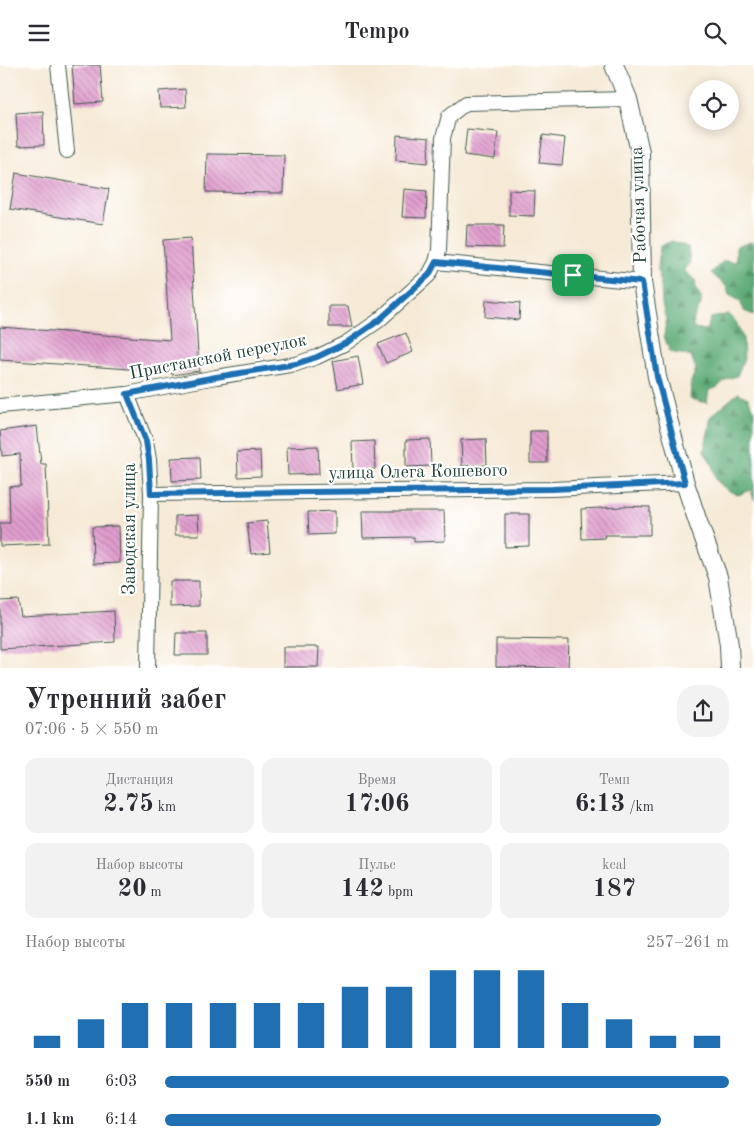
<!DOCTYPE html>
<html lang="ru">
<head>
<meta charset="utf-8">
<style>
  :root { --surface:#fff; --page:#f2f2f3; --text:#2b2b33; --muted:#7c7c81; --accent:#1f6fb2 }
  body { margin:0; font-family:"Old Standard TT",serif; background:var(--page); color:var(--text); height:100vh; display:flex; flex-direction:column; font-size:19px; white-space:nowrap }
  * { box-sizing:border-box; margin:0 }
  p { font-size:16px; color:var(--muted) }
  .icon { flex:none; width:28px; height:28px; fill:none; stroke:currentColor; stroke-width:2; stroke-linecap:round; stroke-linejoin:round }
  .map { position:relative; height:603px; overflow:hidden }
  .panel { display:flex; flex-direction:column; background:var(--surface); flex:1 }
  .panel>* { flex:none }
  .tools { position:absolute; left:689px; top:15px; display:grid; gap:10px }
  .tools a { display:grid; place-items:center; width:50px; height:50px; border-radius:50%; background:var(--surface); box-shadow:0 2px 12px #0003; font-size:25px }
  .pin { position:absolute; display:grid; place-items:center; width:42px; height:42px; color:#fff; margin:-21px; border-radius:10px; box-shadow:0 2px 8px #0006 }
  .round { display:grid; place-items:center; flex:none; width:52px; height:52px; border-radius:20px; background:var(--page) }
  .summary { display:flex; align-items:center; justify-content:space-between; height:85px; padding:0 25px }
  h1 { font-size:28px; font-weight:700; line-height:38px }
  .metrics { display:grid; grid-template-columns:repeat(3,1fr); gap:8px; height:85px; padding:5px 25px }
  .metrics div { display:grid; align-content:center; border-radius:12px; background:var(--page); text-align:center }
  .metrics b { font-size:25px; font-weight:700 }
  .metrics small { font-size:14px; font-weight:400 }
  .metrics p { font-size:14px }
  .chart { height:140px; padding:10px 25px }
  .chart p { display:flex; justify-content:space-between }
  .chart svg { width:100%; height:90px; margin-top:5px; stroke:var(--accent); stroke-width:6 }
  ul { padding:0 25px; list-style:none; font-size:16px }
  li { display:grid; grid-template-columns:80px 60px 1fr; align-items:center; height:38px }
  li i { height:12px; border-radius:6px; background:var(--accent) }
  header { display:flex; justify-content:space-between; align-items:center; height:65px; padding:0 25px; background:var(--surface); font-size:22px; font-weight:700 }
  .map>svg:first-child { display:block }
  .forest { fill:url(#forest-firs); stroke:#3f7456 }
  .building { fill:url(#building-back-hatch) }
  .lines { fill:none; stroke-linecap:round; stroke-linejoin:round }
  .minor-casing { stroke:#3f574c; stroke-width:16 }
  .tertiary-casing { stroke:#3f574c; stroke-width:20 }
  .minor { stroke:#fff; stroke-width:14 }
  .tertiary { stroke:#fff; stroke-width:18 }
  .route-casing { stroke:#fff; stroke-width:10 }
  .route { stroke:#1f6fb2; stroke-width:6 }
  .labels { text-anchor:middle; dominant-baseline:central; stroke-width:4.5; stroke-linejoin:round; paint-order:stroke }
  .street-label { font-size:18px; fill:#1f3d34; stroke:#fff }
</style>
</head>
<body>
<header><svg class="icon" aria-label="menu" viewBox="0 0 24 24"><path d="M4 6h16M4 12h16M4 18h16"/></svg>Tempo<svg class="icon" aria-label="search" viewBox="0 0 24 24"><circle cx="10" cy="10" r="6"/><path d="M15 15l6 6"/></svg></header>
<div class="map">
<svg width="754" height="603" viewBox="0 0 754 603">
  <defs>
    <pattern id="forest-firs" width="22" height="20" patternUnits="userSpaceOnUse" patternTransform="scale(1.25)"><rect width="22" height="20" fill="#5fac77"/><path d="M5 1l3.5 6h-7zM16 11l3.5 6h-7z" fill="#4e8d62"/></pattern>
    <pattern id="building-back-hatch" width="6" height="6" patternUnits="userSpaceOnUse" patternTransform="scale(1.25)"><rect width="6" height="6" fill="#e29ecf"/><path d="M-1 5l2 2M0 0l6 6M5-1l2 2" fill="none" stroke="#b782a9"/></pattern>
  </defs>
  <rect width="100%" height="100%" fill="#fff"/>
  <filter id="ink" filterUnits="userSpaceOnUse"><feTurbulence type="fractalNoise" baseFrequency=".02" numOctaves="2"/><feDisplacementMap in="SourceGraphic" scale="10" xChannelSelector="R" yChannelSelector="G"/><feConvolveMatrix kernelMatrix="1 2 1 2 8 2 1 2 1" color-interpolation-filters="sRGB"/></filter>
  <filter id="wash" filterUnits="userSpaceOnUse"><feTurbulence type="fractalNoise" baseFrequency=".0096" numOctaves="4" result="noise"/><feDisplacementMap in="SourceGraphic" scale="20" xChannelSelector="R" yChannelSelector="G"/><feGaussianBlur stdDeviation="1.12" result="paint"/><feColorMatrix in="noise" values="0 0 0 0 0 0 0 0 0 0 0 0 0 0 0 0 0 1.4 0 .05"/><feComposite in="paint" operator="in"/></filter>
  <g filter="url(#wash)">
    <rect width="100%" height="100%" fill="#f6ead6"/>
    <path class="forest" d="M672 176 688 182 690 198 684 206 695 215 696 224 701 232V239L693 255V263L706 265 711 253 729 249 736 257 743 273 744 294 737 311 727 314 716 323 709 325 707 338 690 334 691 317 696 304 691 291 670 287 664 271 666 255 662 239 661 220 658 204 660 181Z
      M750 177 754 178V250L744 246 740 236 729 230 726 221 711 208 723 196 736 197V182Z
      M738 328 748 333 754 344V435L751 425 738 430 727 425 716 415 712 399 704 386C706 374 710 364 710 352Z"/>
    <g id="blocks">
      <path class="building" d="M72 0H100L103 37 75 39Z
        M185 24 186 42 160 43 159 26Z
        M43 46 44 80 18 81 16 48Z
        M467 64 498 67 495 94 464 90Z
        M397 70 429 73 428 98 396 95Z
        M543 70 565 73 562 100 539 98Z
        M207 89 284 90 283 128 206 127Z
        M16 108 109 124 103 159 10 144Z
        M404 124 427 126 426 153 402 152Z
        M509 125 535 126 534 151 509 150Z
        M467 160H504L503 183 466 182Z
        M191 173 199 306 172 310V307L0 295V262L170 275 163 175Z
        M486 235 520 238 519 255 485 252Z
        M329 241H348L352 262H329Z
        M406 268 413 287 386 298 378 279Z
        M358 291 363 319 338 324 333 296Z
        M37 361 41 399H46L49 479 0 481V458H10L9 422 21 421 20 389 2 391 0 366Z
        M530 366H547V398H530Z
        M430 374 431 401 406 402V375Z
        M486 374 487 400 462 401 461 375Z
        M374 376 375 404 353 405 352 377Z
        M318 381 319 409 288 410 287 382Z
        M260 386 261 411 238 412 237 387Z
        M200 392 201 415 172 416 171 393Z
        M621 441 650 442V470H604L605 473 582 474 581 444 621 442Z
        M335 446V469L309 470 308 447Z
        M362 446H444L445 476 414 477V472L363 473Z
        M505 449H529V481L505 482Z
        M198 450 199 470H175V451Z
        M267 456 270 487 251 489 247 458Z
        M119 461 120 498 93 499 92 462Z
        M170 516H199V541L170 542Z
        M18 535 21 551 114 546 115 577 0 584V536Z
        M176 568H207V590H175Z
        M496 574 569 575 568 603 496 602Z
        M283 582H319L318 602H283Z"/>
    </g>
  </g>
  <g filter="url(#ink)">
    <use href="#blocks" fill-opacity="0" stroke="#3f574c" stroke-width="1"/>
    <g class="lines">
      <g class="minor-casing">
        <path id="minor" d="M58 0 67 86
          M436 197 642 217
          M127 329 146 377 149 395 151 429 148 603
          M0 341 127 329 216 312 296 299 317 292 346 278 378 256 429 210 436 197 439 185 443 73 449 51 466 38 628 34
          M151 429 552 424 685 418"/>
      </g>
      <g class="tertiary-casing">
        <path id="tertiary" d="M614 0 628 34 640 87 642 217 657 312 685 418 698 457 718 512 729 580 730 603"/>
      </g>
      <use href="#minor" class="minor"/>
      <use href="#tertiary" class="tertiary"/>
    </g>
  </g>
  <g class="lines" filter="url(#ink)">
    <g class="route-casing">
      <path id="route" d="M436 197 642 217 657 312 685 418 552 424 151 429 149 395 146 376 127 329 216 312 296 299 317 292 346 278 378 256 429 210Z"/>
    </g>
    <use href="#route" class="route"/>
  </g>
  <g class="labels">
    <g class="street-label">
      <text transform="translate(639 140) rotate(-92)">Рабочая улица</text>
      <text transform="translate(218 292) rotate(-11)">Пристанской переулок</text>
      <text transform="translate(418 407) rotate(-1)">улица Олега Кошевого</text>
      <text transform="translate(130 464) rotate(-90)">Заводская улица</text>
    </g>
  </g>
</svg>
<div class="tools">
<a><svg class="icon" aria-label="locate" viewBox="0 0 24 24"><circle cx="12" cy="12" r="6"/><path d="M12 2v4M12 18v4M2 12h4M18 12h4"/></svg></a>
</div>
<div class="pin" style="left:573px;top:210px;background:#1e9e55"><svg class="icon" aria-label="arrive" viewBox="0 0 24 24"><path d="M6 21V4h12l-3 4 3 4H6"/></svg></div>
</div>
<section class="panel">
<div class="summary"><div><h1>Утренний забег</h1><p>07:06 · 5 × 550 m</p></div><a class="round"><svg class="icon" aria-label="share" viewBox="0 0 24 24"><path d="M12 15V3M7 8l5-5 5 5M5 13v7h14v-7"/></svg></a></div>
<div class="metrics">
<div><p>Дистанция</p><b>2.75<small> km</small></b></div>
<div><p>Время</p><b>17:06</b></div>
<div><p>Темп</p><b>6:13<small> /km</small></b></div>
</div>
<div class="metrics">
<div><p>Набор высоты</p><b>20<small> m</small></b></div>
<div><p>Пульс</p><b>142<small> bpm</small></b></div>
<div><p>kcal</p><b>187</b></div>
</div>
<div class="chart"><p><span>Набор высоты</span>257–261 m</p>
<svg viewBox="0 0 160 44" preserveAspectRatio="none"><path d="M5 44V38M15 44V30M25 44V22M35 44V22M45 44V22M55 44V22M65 44V22M75 44V14M85 44V14M95 44V6M105 44V6M115 44V6M125 44V22M135 44V30M145 44V38M155 44V38"/></svg>
</div>
<ul>
<li><b>550 m</b>6:03<i style="width:100%"></i></li>
<li><b>1.1 km</b>6:14<i style="width:88%"></i></li>
</ul>
</section>
</body>
</html>
